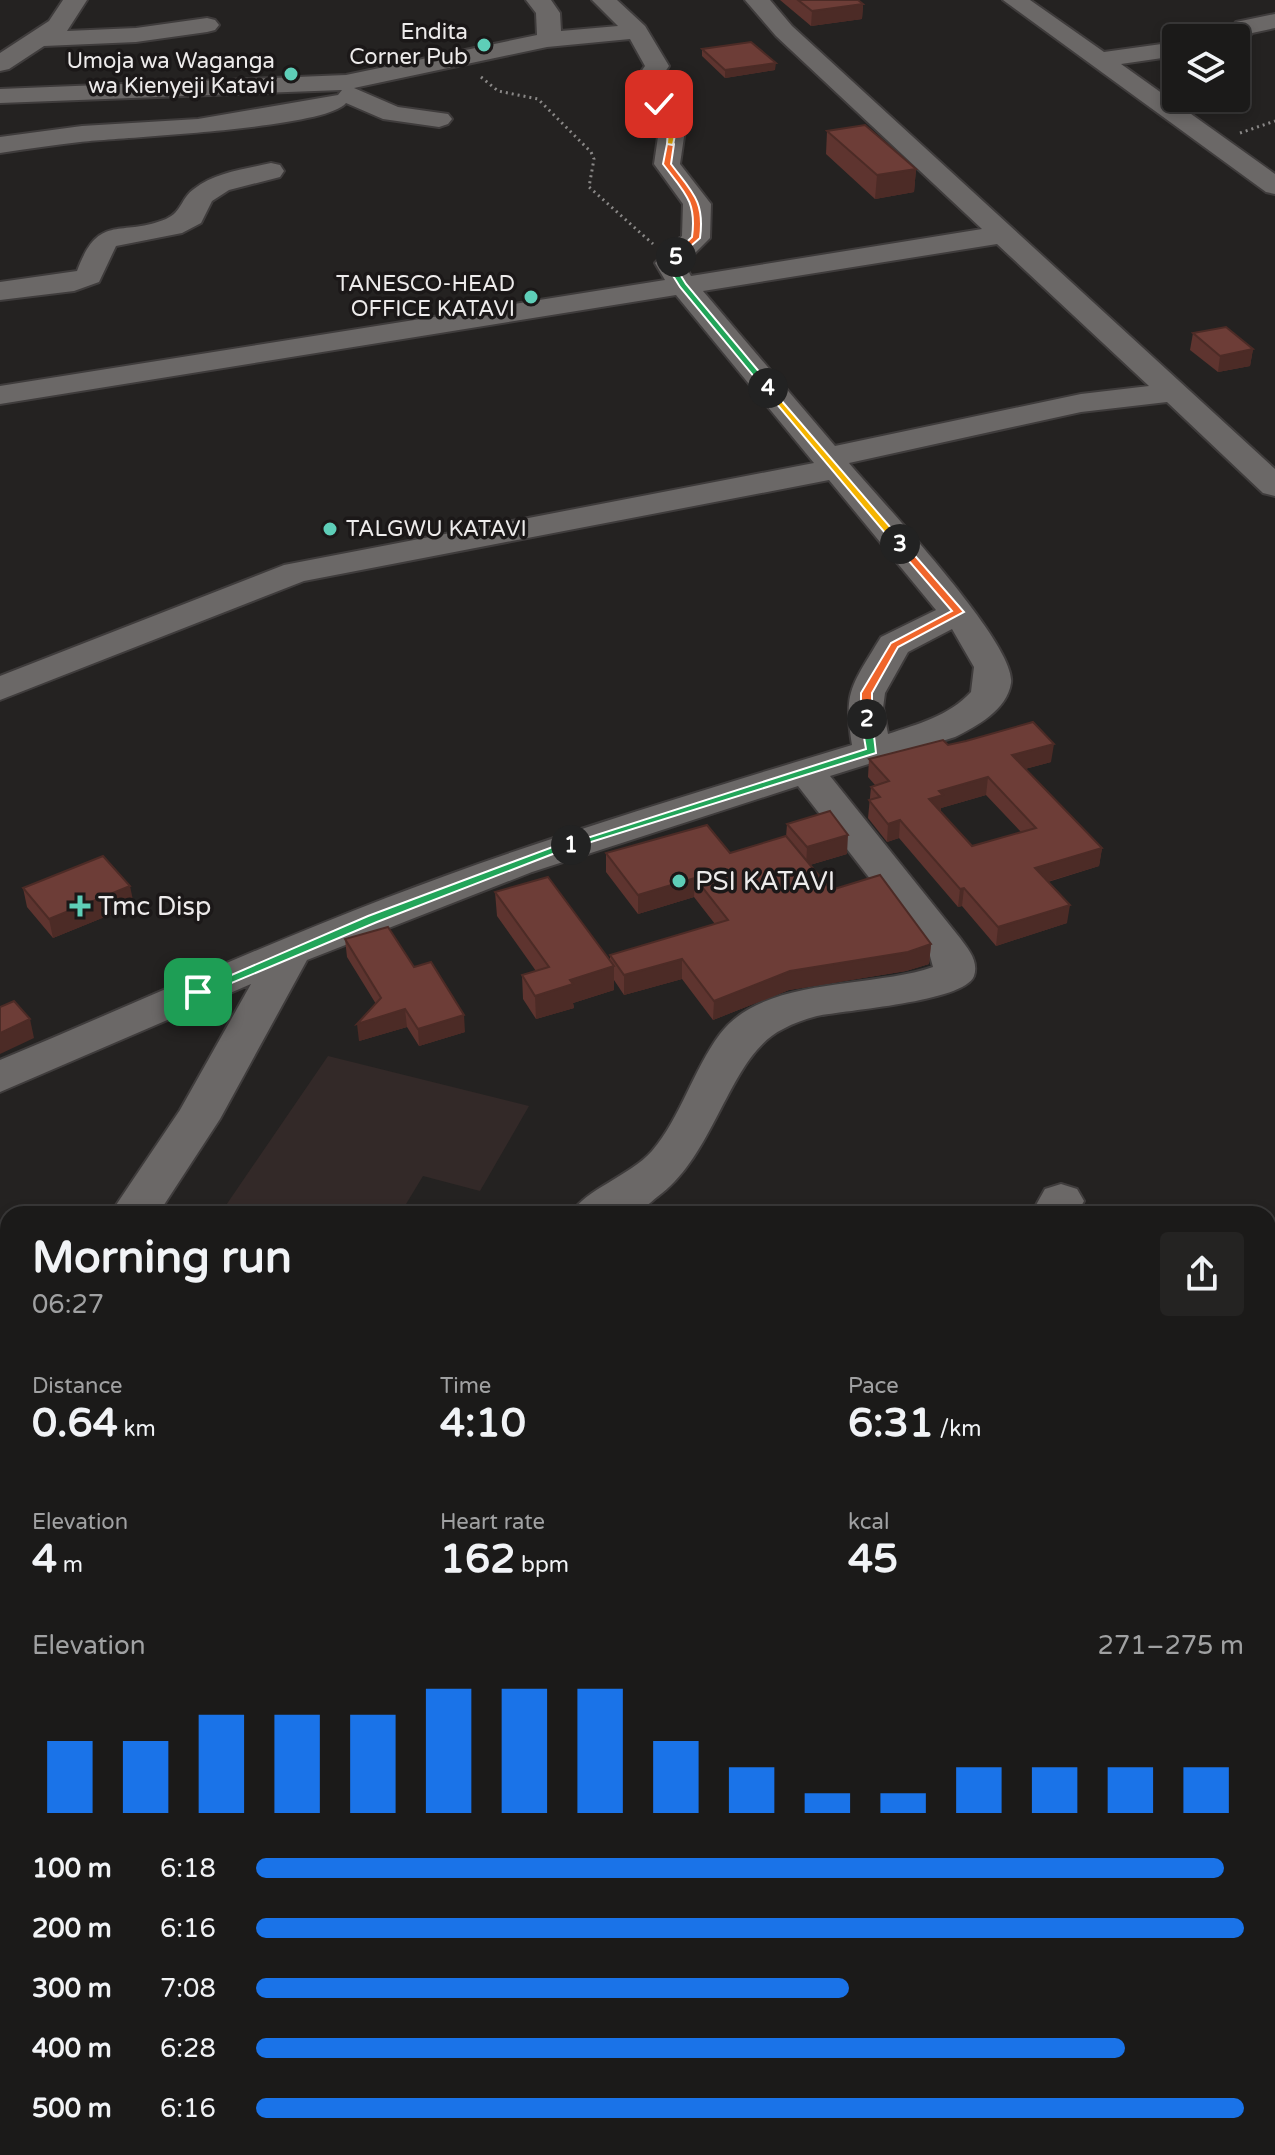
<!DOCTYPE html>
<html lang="en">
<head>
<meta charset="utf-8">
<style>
  :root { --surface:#1b1a19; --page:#242322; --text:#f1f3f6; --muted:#a0a1a2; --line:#393838; --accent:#1a73e8 }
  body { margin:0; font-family:"Varela Round",sans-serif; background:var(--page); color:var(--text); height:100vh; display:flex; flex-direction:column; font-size:30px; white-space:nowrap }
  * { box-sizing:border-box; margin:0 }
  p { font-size:26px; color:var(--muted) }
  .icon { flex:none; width:44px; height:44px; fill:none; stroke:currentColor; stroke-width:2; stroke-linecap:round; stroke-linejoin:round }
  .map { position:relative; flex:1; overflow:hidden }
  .details { position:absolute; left:0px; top:1206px; width:1276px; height:950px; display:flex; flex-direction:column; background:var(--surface); border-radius:24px 24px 0 0; box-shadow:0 4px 12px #0003,0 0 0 2px var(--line) }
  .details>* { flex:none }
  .controls { position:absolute; left:1162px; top:24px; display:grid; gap:16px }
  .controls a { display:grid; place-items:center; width:88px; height:88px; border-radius:8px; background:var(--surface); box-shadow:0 4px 12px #0003,0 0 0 2px var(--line); font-size:40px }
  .pin { position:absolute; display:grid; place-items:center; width:68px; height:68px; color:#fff; margin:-34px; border-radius:16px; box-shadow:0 4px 12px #0006 }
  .km { position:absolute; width:40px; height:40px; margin:-20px; border-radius:50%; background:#222; color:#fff; font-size:22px; line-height:40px; text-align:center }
  .round { display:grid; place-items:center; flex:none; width:84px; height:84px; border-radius:8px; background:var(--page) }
  .summary { display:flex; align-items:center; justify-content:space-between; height:136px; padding:0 32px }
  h1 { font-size:44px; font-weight:700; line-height:60px }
  .metrics { display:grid; grid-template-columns:repeat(3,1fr); gap:12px; height:136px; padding:8px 32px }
  .metrics div { display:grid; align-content:center }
  .metrics b { font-size:40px; font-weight:700 }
  .metrics small { font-size:22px; font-weight:400 }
  .metrics p { font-size:22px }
  .chart { height:224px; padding:16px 32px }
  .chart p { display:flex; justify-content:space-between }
  .chart svg { width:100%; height:144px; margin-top:8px; stroke:var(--accent); stroke-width:6 }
  ul { padding:0 32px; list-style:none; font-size:26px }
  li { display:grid; grid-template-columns:128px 96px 1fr; align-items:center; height:60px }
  li i { height:20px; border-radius:10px; background:var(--accent) }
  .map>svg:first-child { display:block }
  .built { fill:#332928 }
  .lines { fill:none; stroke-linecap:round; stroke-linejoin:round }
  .minor-casing { stroke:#3f3c3c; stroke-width:4 }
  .path { stroke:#8a8887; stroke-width:3; stroke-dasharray:2 4; stroke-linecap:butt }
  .minor { fill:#6b6867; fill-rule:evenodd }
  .wall { fill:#5e342f; fill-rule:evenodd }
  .shaded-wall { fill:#4c2b26 }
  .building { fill:#6d3d37; stroke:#4c2b26; stroke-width:2; fill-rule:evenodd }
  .split-1 { fill:#22a559; stroke:#fff; stroke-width:2 }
  .split-2 { fill:#22a559; stroke:#fff; stroke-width:2 }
  .split-3 { fill:#f0652b; stroke:#fff; stroke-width:2 }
  .split-4 { fill:#f5b400; stroke:#fff; stroke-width:2 }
  .split-5 { fill:#22a559; stroke:#fff; stroke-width:2 }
  .split-6 { fill:#f0652b; stroke:#fff; stroke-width:2 }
  .split-7 { fill:#f5b400; stroke:#fff; stroke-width:2 }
  .poi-dot { fill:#5eceb8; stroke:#1b1818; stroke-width:3 }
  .labels { text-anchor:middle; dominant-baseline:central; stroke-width:7; stroke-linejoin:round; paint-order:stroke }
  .far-poi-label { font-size:22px; fill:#edebeb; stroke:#1b1818; text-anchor:end }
  .poi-label { font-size:26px; fill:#edebeb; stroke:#1b1818; text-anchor:start }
</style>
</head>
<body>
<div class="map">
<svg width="1275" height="2155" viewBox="0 0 1275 2155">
  <rect width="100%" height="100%" fill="#242221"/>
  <path class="built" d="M328 1056 529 1106 480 1191 423 1176 400 1214H220Z"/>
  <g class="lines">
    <g class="minor-casing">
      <path id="minor" d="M63 0H87L67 31 136 28 207 18 215 20 219 25 215 30 207 32 136 42 44 46 9 69 0 71V53L49 21Z
        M526 0H551L560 13 561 31 618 26 592 0H617L645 26 669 66 660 79C672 96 673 113 685 130L680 164 711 204 710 238 684 264 691 276 982 229 776 36 745 0H770L792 26 1275 469V496L1263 493 1167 402 1081 412 849 463C879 499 1017 644 1011 683 1007 710 977 726 955 737L830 776 960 938C968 949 979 961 974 976 964 1002 845 1010 817 1016 805 1019 794 1023 783 1029 729 1055 716 1155 657 1197 650 1203 640 1212 632 1214 614 1219 589 1214 571 1214 584 1190 630 1176 652 1151 681 1117 693 1070 720 1034 764 976 870 989 933 967L930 956 798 786 532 872 307 960 220 1119 158 1214H110L180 1110 251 984 0 1092V1060C129 1006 256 948 386 898 539 839 697 792 852 745 844 694 850 688 876 645L881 637 936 610 829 480 304 581 0 700V676L284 565 814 463 676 295 0 404V386L665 280 655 263 682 236 683 204 654 164 659 130C648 113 647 96 636 79L645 66 630 39 547 47 354 88 398 107 448 114 452 119 448 124 439 127 383 119 346 103C325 129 122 137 80 142 53 145 26 149 0 153V137L82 126 198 119 338 95 342 90 0 103V89L346 75 537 35 536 13ZM997 244 1149 386 1081 394 835 446 703 291ZM952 629 974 667 971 692C949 716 918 724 888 734L883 708 885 693 908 652Z
        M1003 0H1030L1104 52 1176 42V56L1121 64 1275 174V194L1266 192Z
        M1275 14V28L1252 33 1244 43 1236 45V38H1224L1236 22Z
        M271 163 280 165 284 171 280 177 229 190 212 201 201 223 182 233 116 246 99 282 74 291 0 300V282L77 271C99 212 119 238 166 219 182 212 181 198 194 189 215 172 246 169 271 163Z
        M1061 1184 1077 1189 1084 1201 1077 1214H1031L1045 1189Z
        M1275 1240V1276L1268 1279V1242Z
        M8 1324V1367L0 1370V1327Z
        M8 1562V1610L0 1613V1564Z
        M541 2148H606L603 2155H539Z"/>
    </g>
    <path class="path" d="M481 77 498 91 538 99 591 152 594 159 589 187 653 244
      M1240 133 1275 121"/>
    <use href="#minor" class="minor"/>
  </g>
  <path class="wall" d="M780 0H858L863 4 862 19 811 26Z
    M702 49 775 70 725 78 702 56Z
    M827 131 916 169 914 192 875 199 826 154Z
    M1193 333 1253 349 1250 366 1218 372 1190 350Z
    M948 745 1051 762 1025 769 1102 848 1099 866 1048 882 1067 923 996 946 962 906 958 907 899 838 887 842 868 818 871 787 875 785 868 777 869 759ZM986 795 1021 832 972 846 941 812V808Z
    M787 824 847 854 810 865 831 890 931 944 929 964 906 971 789 990 713 1020 682 979 624 995 614 980V990L573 1003 574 1008 536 1019 523 999 522 975 536 971 497 916 495 892 610 961V955L715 924 694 897 638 914 606 872V853H730L786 837Z
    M23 888 134 905 53 938 27 907Z
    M345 939 414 967 465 1032 419 1046 407 1027 359 1041 376 1004 347 957Z"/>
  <path class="shaded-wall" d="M863 4 862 19 811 26 812 11Z
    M776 63 775 70 725 78V70Z
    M916 169 914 192 875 199 877 175Z
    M1253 349 1250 366 1218 372 1220 356Z
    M1054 744 1051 762 1009 773 1012 755Z
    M988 777 986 795 941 808V813L929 799 939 791Z
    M900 820 899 838 887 842 888 824Z
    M848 835 847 854 806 866 807 847Z
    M1102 848 1099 866 1033 886 1035 868Z
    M695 878 694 897 638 914V895Z
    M130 886 134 905 53 938 49 919Z
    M964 888 962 906 958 907 960 889Z
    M1070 905 1067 923 996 946 998 927Z
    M931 944 929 964 906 971 789 990 713 1020 714 1001 790 971Z
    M682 959V979L624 995V975Z
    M614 966V990L573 1003 574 1008 536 1019 535 996 570 980Z
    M405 1009 407 1027 359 1041 357 1024Z
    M464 1015 465 1032 419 1046 418 1029Z
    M30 1019 34 1038 0 1054V1033Z"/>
  <path class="building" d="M798 0H858L863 4 812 11Z
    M751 42 776 63 725 70 702 49Z
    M865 125 916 169 877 175 827 131Z
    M1226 327 1253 349 1220 356 1193 333Z
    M1033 722 1054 744 1012 755 1102 848 1035 868 1070 905 998 927 964 888 960 889 900 820 888 824 869 800 880 797 871 787 889 781 869 759 943 740 948 745 966 741ZM988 777 1036 828 972 846 929 799 943 795 939 791Z
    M830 811 848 835 807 847 787 824Z
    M707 825 730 853 786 836 831 890 880 875 931 944 908 952 790 971 714 1001 682 959 624 975 610 955 728 920 695 878 638 895 606 853Z
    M103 856 130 886 49 919 23 888Z
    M548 877 614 966 570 980 573 984 535 996 522 975 549 967 495 892Z
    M388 927 414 967 431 962 464 1015 418 1029 405 1009 357 1024 381 998 345 939Z
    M14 1001 30 1019 0 1033V1007Z"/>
  <path class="split-1" d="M566 842 576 845 377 922 203 995 192 992 368 916Z"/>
  <path class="split-2" d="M867 716 872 719 876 753 575 847 565 845 866 749 861 719Z"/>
  <path class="split-3" d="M896 542H903L964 612 898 647 872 693V719L867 722 861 719V693L891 643 952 611 896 546Z"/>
  <path class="split-4" d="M768 385 903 542V546H896L765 390Z"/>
  <path class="split-5" d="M673 255 680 257 673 263 686 284 771 386V390H765L680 287 665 263Z"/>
  <path class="split-6" d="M671 141 674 144 671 164C692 192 705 201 700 238L676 259 673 255 692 237C697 201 684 192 663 164L667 144Z"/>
  <path class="split-7" d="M656 102H661L665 114 676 130 673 145 667 144 668 130 657 114Z"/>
  <g class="poi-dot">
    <circle cx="484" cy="45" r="8"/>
    <circle cx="291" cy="74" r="8"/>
    <circle cx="531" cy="297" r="8"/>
    <circle cx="330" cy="529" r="8"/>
    <circle cx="679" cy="881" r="8"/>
    <path d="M76 894h8v8h8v8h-8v8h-8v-8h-8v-8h8z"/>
  </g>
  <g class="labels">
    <g class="far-poi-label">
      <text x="468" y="32">Endita<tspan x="468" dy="25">Corner Pub</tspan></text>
      <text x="275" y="61">Umoja wa Waganga<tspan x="275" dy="25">wa Kienyeji Katavi</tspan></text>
      <text x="515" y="284">TANESCO-HEAD<tspan x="515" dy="25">OFFICE KATAVI</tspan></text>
      <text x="346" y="529" text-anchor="start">TALGWU KATAVI</text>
    </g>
    <g class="poi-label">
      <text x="695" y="881">PSI KATAVI</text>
      <text x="98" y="906">Tmc Disp</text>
    </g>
  </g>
</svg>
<div class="controls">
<a><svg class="icon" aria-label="layers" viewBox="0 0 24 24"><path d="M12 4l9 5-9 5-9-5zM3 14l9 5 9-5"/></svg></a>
</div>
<div class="pin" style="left:198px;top:992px;background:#1e9e55"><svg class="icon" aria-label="arrive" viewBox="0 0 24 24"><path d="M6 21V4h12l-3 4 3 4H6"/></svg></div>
<div class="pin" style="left:659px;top:104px;background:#d93025"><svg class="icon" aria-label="check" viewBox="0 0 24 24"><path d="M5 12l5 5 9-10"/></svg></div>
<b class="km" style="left:571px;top:845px">1</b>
<b class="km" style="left:867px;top:719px">2</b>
<b class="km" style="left:900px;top:544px">3</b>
<b class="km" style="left:768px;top:388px">4</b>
<b class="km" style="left:676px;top:257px">5</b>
<section class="details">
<div class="summary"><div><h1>Morning run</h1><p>06:27</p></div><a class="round"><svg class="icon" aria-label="share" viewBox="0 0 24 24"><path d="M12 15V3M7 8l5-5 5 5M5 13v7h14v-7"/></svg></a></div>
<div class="metrics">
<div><p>Distance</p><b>0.64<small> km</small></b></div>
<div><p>Time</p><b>4:10</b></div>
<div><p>Pace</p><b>6:31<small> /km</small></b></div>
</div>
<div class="metrics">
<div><p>Elevation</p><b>4<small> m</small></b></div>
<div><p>Heart rate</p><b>162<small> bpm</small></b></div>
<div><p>kcal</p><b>45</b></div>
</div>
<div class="chart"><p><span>Elevation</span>271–275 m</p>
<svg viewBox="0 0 160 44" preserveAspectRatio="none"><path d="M5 44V22M15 44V22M25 44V14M35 44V14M45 44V14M55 44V6M65 44V6M75 44V6M85 44V22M95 44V30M105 44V38M115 44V38M125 44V30M135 44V30M145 44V30M155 44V30"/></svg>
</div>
<ul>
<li><b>100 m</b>6:18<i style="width:98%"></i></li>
<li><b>200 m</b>6:16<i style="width:100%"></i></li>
<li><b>300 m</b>7:08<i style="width:60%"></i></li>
<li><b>400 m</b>6:28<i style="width:88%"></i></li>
<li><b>500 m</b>6:16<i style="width:100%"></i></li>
</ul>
</section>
</div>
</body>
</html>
